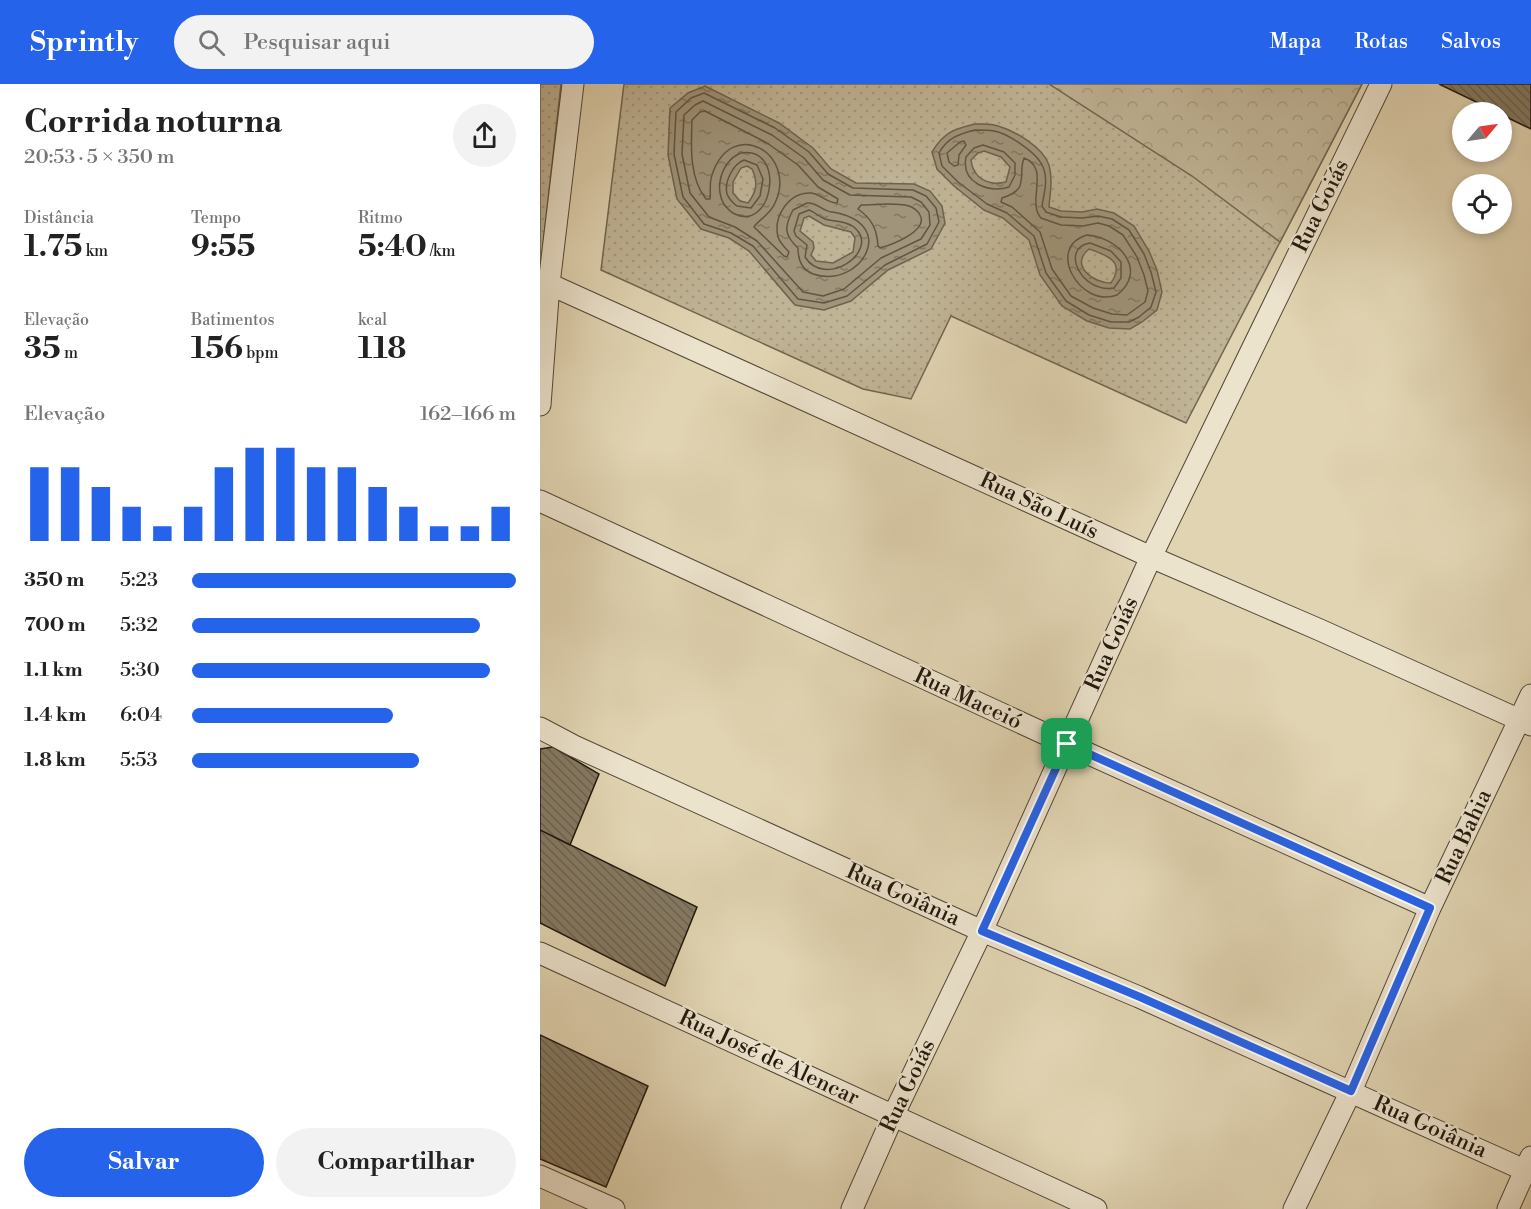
<!DOCTYPE html>
<html lang="pt">
<head>
<meta charset="utf-8">
<style>
  :root { --surface:#fff; --page:#f2f2f2; --text:#222; --muted:#767676; --accent:#2563eb }
  body { margin:0; font-family:"Libre Bodoni",serif; background:var(--page); color:var(--text); height:100vh; display:flex; flex-direction:column; font-size:22px; white-space:nowrap }
  * { box-sizing:border-box; margin:0 }
  p { font-size:20px; color:var(--muted) }
  .icon { flex:none; width:33px; height:33px; fill:none; stroke:currentColor; stroke-width:2; stroke-linecap:round; stroke-linejoin:round }
  .map { position:relative; flex:1; overflow:hidden }
  .sheet { display:flex; flex-direction:column; background:var(--surface); width:540px }
  .sheet>* { flex:none }
  .needle { width:39px; rotate:61deg }
  .buttons { position:absolute; left:912px; top:18px; display:grid; gap:12px }
  .buttons a { display:grid; place-items:center; width:60px; height:60px; border-radius:50%; background:var(--surface); box-shadow:0 3px 9px #0003; font-size:30px }
  .pin { position:absolute; display:grid; place-items:center; width:51px; height:51px; color:#fff; margin:-26px; border-radius:12px; box-shadow:0 3px 9px #0006 }
  .round { display:grid; place-items:center; flex:none; width:63px; height:63px; border-radius:32px; background:var(--page) }
  .overview { display:flex; align-items:center; justify-content:space-between; height:102px; padding:0 24px }
  h1 { font-size:33px; font-weight:700; line-height:45px }
  .stats { display:grid; grid-template-columns:repeat(3,1fr); gap:9px; height:102px; padding:6px 24px }
  .stats div { display:grid; align-content:center }
  .stats b { font-size:30px; font-weight:700 }
  .stats small { font-size:16px; font-weight:400 }
  .stats p { font-size:16px }
  .chart { height:168px; padding:12px 24px }
  .chart p { display:flex; justify-content:space-between }
  .chart svg { width:100%; height:108px; margin-top:6px; stroke:var(--accent); stroke-width:6 }
  .button { display:flex; gap:12px; margin-top:auto; padding:12px 24px }
  .button a { flex:1; height:69px; border-radius:36px; background:var(--accent); color:#fff; font-size:24px; font-weight:700; line-height:69px; text-align:center }
  .button a+a { background:var(--page); color:var(--text) }
  ul { padding:0 24px; list-style:none; font-size:20px }
  li { display:grid; grid-template-columns:96px 72px 1fr; align-items:center; height:45px }
  li i { height:15px; border-radius:8px; background:var(--accent) }
  header { display:flex; align-items:center; gap:36px; box-sizing:border-box; height:84px; padding:0 30px; background:var(--accent); color:#fff }
  header strong { font-size:28px }
  nav { display:flex; gap:33px; margin-inline-start:auto; font-size:21px }
  .search { width:420px; height:54px; background:var(--page); display:flex; align-items:center; gap:15px; box-sizing:border-box; padding:0 21px; border-radius:33px; color:var(--muted); font-size:22px }
  main { display:flex; flex:1; min-height:0 }
  .map>svg:first-child { display:block }
  .grass { fill:url(#grass-dots); stroke:#706652; stroke-width:1.5 }
  .forest { fill:url(#forest-crowns); stroke:#706652; stroke-width:1.5 }
  .water { fill:url(#water-ripples); stroke:#6d634f; stroke-width:1.5; fill-rule:evenodd }
  .lines { fill:none; stroke-linecap:round; stroke-linejoin:round }
  .shore { stroke:#605644; stroke-width:1.5 }
  .building { fill:url(#building-back-hatch); stroke:#21190e; stroke-width:1.5 }
  .street-casing { stroke:#514837; stroke-width:23 }
  .street { stroke:#ece3cd; stroke-width:21 }
  .route-casing { stroke:#fff; stroke-width:12 }
  .route { stroke:#2563eb; stroke-width:8 }
  .labels { text-anchor:middle; dominant-baseline:central; stroke-width:4.5; stroke-linejoin:round; paint-order:stroke }
  .street-label { font-size:22px; fill:#21190e; stroke:#ece3cd }
</style>
</head>
<body>
<header>
<strong>Sprintly</strong>
<div class="search"><svg class="icon" aria-label="search" viewBox="0 0 24 24"><circle cx="10" cy="10" r="6"/><path d="M15 15l6 6"/></svg>Pesquisar aqui</div>
<nav><a>Mapa</a><a>Rotas</a><a>Salvos</a></nav>
</header>
<main>
<section class="sheet">
<div class="overview"><div><h1>Corrida noturna</h1><p>20:53 · 5 × 350 m</p></div><a class="round"><svg class="icon" aria-label="share" viewBox="0 0 24 24"><path d="M12 15V3M7 8l5-5 5 5M5 13v7h14v-7"/></svg></a></div>
<div class="stats">
<div><p>Distância</p><b>1.75<small> km</small></b></div>
<div><p>Tempo</p><b>9:55</b></div>
<div><p>Ritmo</p><b>5:40<small> /km</small></b></div>
</div>
<div class="stats">
<div><p>Elevação</p><b>35<small> m</small></b></div>
<div><p>Batimentos</p><b>156<small> bpm</small></b></div>
<div><p>kcal</p><b>118</b></div>
</div>
<div class="chart"><p><span>Elevação</span>162–166 m</p>
<svg viewBox="0 0 160 44" preserveAspectRatio="none"><path d="M5 44V14M15 44V14M25 44V22M35 44V30M45 44V38M55 44V30M65 44V14M75 44V6M85 44V6M95 44V14M105 44V14M115 44V22M125 44V30M135 44V38M145 44V38M155 44V30"/></svg>
</div>
<ul>
<li><b>350 m</b>5:23<i style="width:100%"></i></li>
<li><b>700 m</b>5:32<i style="width:89%"></i></li>
<li><b>1.1 km</b>5:30<i style="width:92%"></i></li>
<li><b>1.4 km</b>6:04<i style="width:62%"></i></li>
<li><b>1.8 km</b>5:53<i style="width:70%"></i></li>
</ul>
<div class="button"><a>Salvar</a><a>Compartilhar</a></div>
</section>
<div class="map">
<svg width="991" height="1125" viewBox="0 0 991 1125">
  <defs>
    <pattern id="grass-dots" width="8" height="8" patternUnits="userSpaceOnUse" patternTransform="scale(1.5)"><rect width="8" height="8" fill="#c0b496"/><path d="M2 2h.1M6 6h.1" fill="none" stroke="#a59a80" stroke-width="1.8" stroke-linecap="round"/></pattern>
    <pattern id="forest-crowns" width="20" height="18" patternUnits="userSpaceOnUse" patternTransform="scale(1.5)"><rect width="20" height="18" fill="#c0b496"/><path d="M2 6a3 3 0 1 1 6 0M12 15a3 3 0 1 1 6 0" fill="none" stroke="#a59a80"/></pattern>
    <pattern id="water-ripples" width="26" height="14" patternUnits="userSpaceOnUse" patternTransform="scale(1.5)"><rect width="26" height="14" fill="#a0947a"/><path d="M2 4q2-2 4 0t4 0M15 11q2-2 4 0t4 0" fill="none" stroke="#827862"/></pattern>
    <pattern id="building-back-hatch" width="6" height="6" patternUnits="userSpaceOnUse" patternTransform="scale(1.5)"><rect width="6" height="6" fill="#857a63"/><path d="M-1 5l2 2M0 0l6 6M5-1l2 2" fill="none" stroke="#6c6350"/></pattern>
  </defs>
  <rect width="100%" height="100%" fill="#e1d4b2"/>
  <filter id="stains"><feTurbulence type="fractalNoise" baseFrequency=".00333" numOctaves="4"/><feColorMatrix values="0 0 0 0 .2 0 0 0 0 .09 0 0 0 0 .02 0 0 0 .5 -.17"/></filter>
  <radialGradient id="worn" r=".72"><stop offset=".6" stop-color="#630" stop-opacity="0"/><stop offset="1" stop-color="#630" stop-opacity=".3"/></radialGradient>
  <path class="grass" d="M0 0H21L0 188Z
    M84 0H822L646 339 411 232 371 315 323 305 61 186Z"/>
  <path class="forest" d="M509 0H822L740 158 652 92Z"/>
  <path class="water" d="M165 2 239 39 273 64 291 85 316 99 374 100 390 107 402 122 405 139 391 165 348 186 311 217 284 226 255 221 209 167 189 154 161 145 137 115 128 71 130 24 148 9ZM207 82 212 85C218 98 217 107 208 119L200 117 193 109V98L201 84ZM269 132 284 141 311 148 315 154 313 168 293 179 276 177 271 171 274 164 273 158 260 147 264 134Z
    M435 40C442 40 451 39 458 42 475 47 503 63 509 81 513 96 510 109 509 123L521 127 542 128 557 125 574 129 594 142 609 167 617 186 622 208 617 226 602 238 590 245 569 244 547 237 522 222 500 191 489 156 463 134 444 126 414 102 397 85 392 68C404 48 414 45 435 40ZM444 67 461 73 470 83 466 98C449 102 433 95 431 76L438 69ZM549 165C566 171 586 177 571 199 553 199 529 181 549 165Z"/>
  <g class="lines">
    <path class="shore" d="M164 9 235 44 269 68 288 90 313 104 373 106 386 112 396 124 399 138 387 160 345 181 307 212 284 219 258 215 213 162 191 149 164 140 143 113 134 70 136 28 151 14Z
      M163 17 232 51 264 74 283 96 310 111 371 113 381 118 389 128 390 141 381 155 341 174 304 205 283 212 263 208 217 157 195 143 169 133 150 109 142 70 144 31 155 21Z
      M165 27 227 59 258 81 278 103 298 115 297 119C287 119 281 110 271 109 249 108 233 132 238 153 240 159 244 163 249 168L247 173 244 172 214 143C219 135 230 131 235 119 258 70 192 31 172 91 169 99 171 107 170 115H166C149 94 151 62 152 36L160 28Z
      M435 46C441 46 448 46 454 47 467 49 496 68 502 81 509 94 504 109 502 122L506 128 521 133 542 134 558 132 572 135 589 146 604 170 611 188 616 208 611 223 599 233 589 238H571L549 231 526 217 506 189 494 152 467 129 447 120 418 98 402 82 399 69C407 54 419 50 435 46Z
      M424 57 426 61 419 71 418 81 414 82 409 78 407 69 420 58Z
      M443 61 464 68 475 79V91L469 103C448 110 421 98 426 73L434 64Z
      M201 69C247 61 233 151 193 129 170 115 179 77 201 69Z
      M484 74C511 84 486 118 501 134L521 141 543 142 558 139 569 142 583 151 597 173 604 191 608 207 605 218 587 231 572 230 553 224 531 212 512 185 500 148 472 123 461 118 462 114C491 105 477 92 484 74Z
      M204 76 217 81 223 95 220 112 211 124 197 122C193 119 189 115 187 110 184 98 193 80 204 76Z
      M267 119C277 118 282 127 292 128 361 139 320 206 273 190 262 186 258 176 258 164 244 151 244 143 253 126Z
      M321 121C336 121 354 118 369 122 373 123 378 127 380 131 389 147 351 161 340 164L338 162C337 145 332 135 318 125Z
      M269 126C275 128 279 133 285 135 295 138 309 137 316 145 339 168 285 205 265 173L267 161 256 152 254 147 259 130Z
      M547 151C578 153 609 186 577 211 540 225 505 163 547 151Z
      M550 159 571 167 581 178V194L574 204C542 210 519 164 550 159Z"/>
  </g>
  <path class="building" d="M899 0H991V45L962 31V28H957Z
    M13 663 59 690 30 761 0 746V665Z
    M0 746 157 823 125 902 0 839Z
    M0 951 108 1002 66 1103 0 1075Z"/>
  <g class="lines">
    <g class="street-casing">
      <path id="street" d="M9 200 611 473 780 546 991 641
        M0 321 9 200 33 0
        M0 417 527 660 890 824
        M0 644 34 662 442 847 599 913 991 1089
        M0 869 556 1125
        M0 1092 74 1125
        M312 1125 353 1032 442 847 611 473 841 0
        M754 1125 811 1007 890 824 991 611
        M968 1125 991 1073"/>
    </g>
    <use href="#street" class="street"/>
  </g>
  <g class="lines">
    <g class="route-casing">
      <path id="route" d="M527 660 890 824 811 1007 600 913 442 847Z"/>
    </g>
    <use href="#route" class="route"/>
  </g>
  <g class="labels">
    <g class="street-label">
      <text transform="translate(781 122) rotate(-64)">Rua Goiás</text>
      <text transform="translate(499 422) rotate(25)">Rua São Luís</text>
      <text transform="translate(572 560) rotate(-66)">Rua Goiás</text>
      <text transform="translate(428 615) rotate(25)">Rua Maceió</text>
      <text transform="translate(924 753) rotate(-65)">Rua Bahia</text>
      <text transform="translate(363 811) rotate(24)">Rua Goiânia</text>
      <text transform="translate(229 974) rotate(25)">Rua José de Alencar</text>
      <text transform="translate(368 1002) rotate(-65)">Rua Goiás</text>
      <text transform="translate(890 1043) rotate(24)">Rua Goiânia</text>
    </g>
  </g>
  <rect width="100%" height="100%" filter="url(#stains)"/>
  <rect width="100%" height="100%" fill="url(#worn)"/>
</svg>
<div class="buttons">
<a><svg class="needle" viewBox="-14 -14 28 28"><path d="M0-13l5 13h-10z" fill="#e53935"/><path d="M0 13l5-13h-10z" fill="#767676"/></svg></a>
<a><svg class="icon" aria-label="locate" viewBox="0 0 24 24"><circle cx="12" cy="12" r="6"/><path d="M12 2v4M12 18v4M2 12h4M18 12h4"/></svg></a>
</div>
<div class="pin" style="left:527px;top:660px;background:#1e9e55"><svg class="icon" aria-label="arrive" viewBox="0 0 24 24"><path d="M6 21V4h12l-3 4 3 4H6"/></svg></div>
</div>
</main>
</body>
</html>
